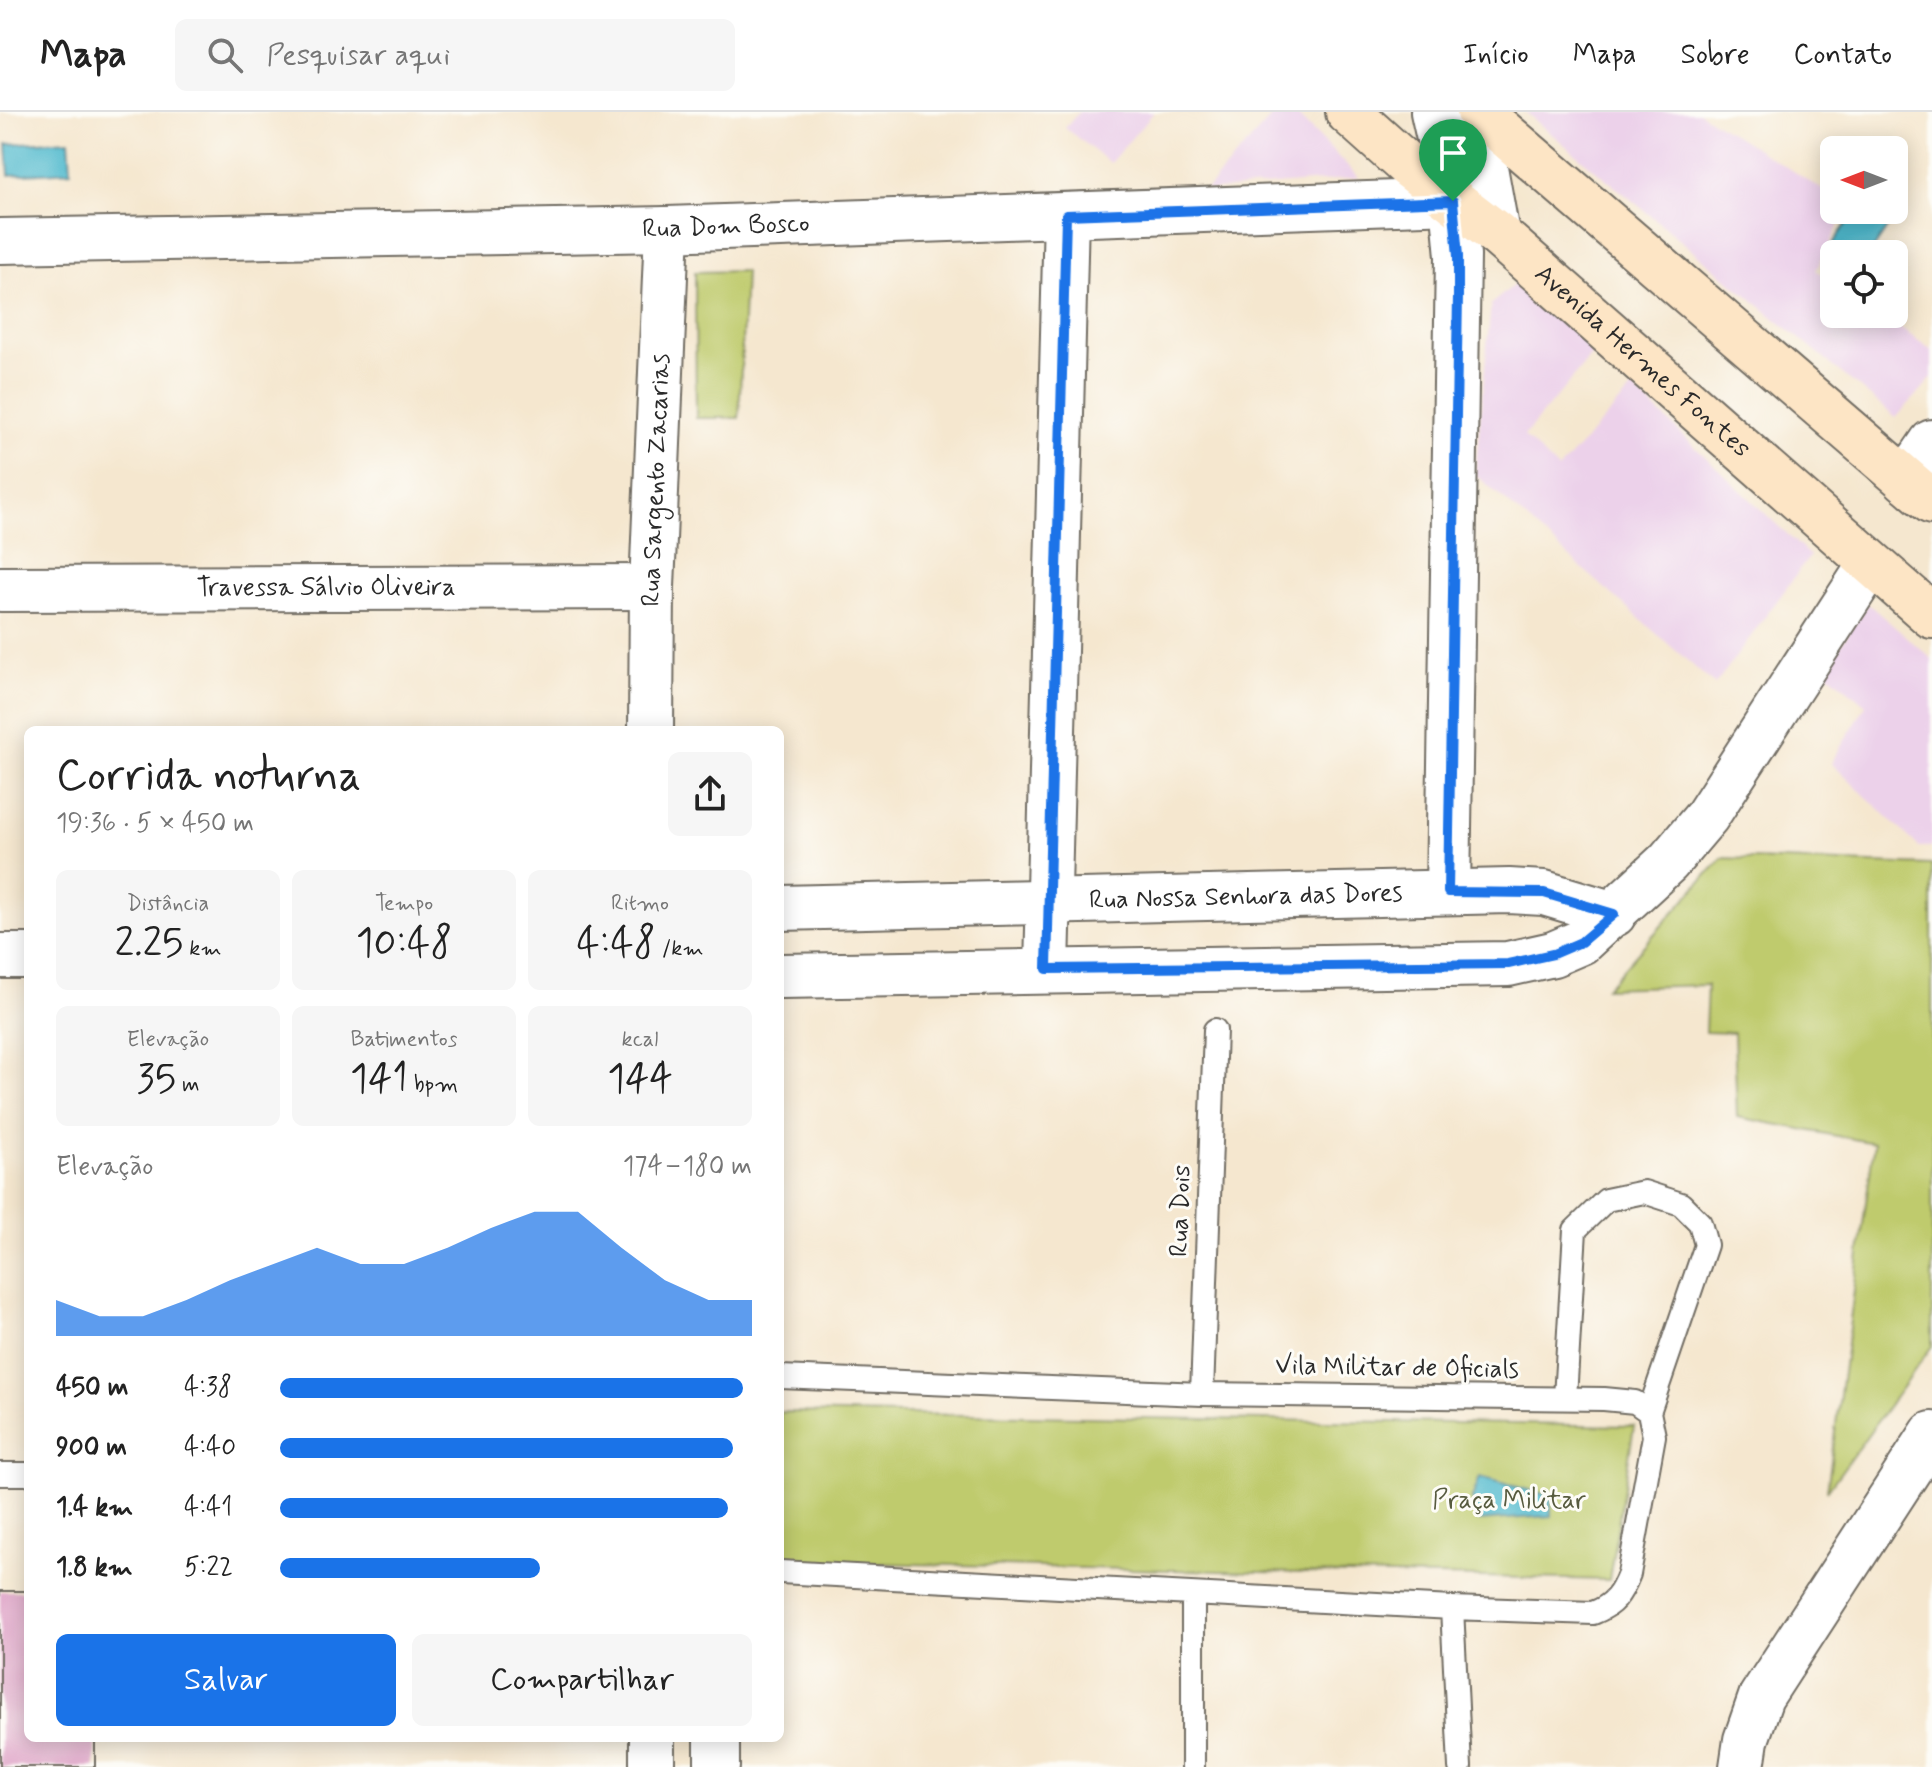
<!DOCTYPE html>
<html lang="pt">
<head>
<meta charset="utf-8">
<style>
  :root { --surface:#fff; --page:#f6f6f6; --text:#222; --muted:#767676; --line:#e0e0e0; --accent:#1a73e8 }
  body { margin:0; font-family:Mynerve,sans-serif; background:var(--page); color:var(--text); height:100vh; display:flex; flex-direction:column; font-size:30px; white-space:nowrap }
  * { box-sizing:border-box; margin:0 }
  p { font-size:26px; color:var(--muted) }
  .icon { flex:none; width:44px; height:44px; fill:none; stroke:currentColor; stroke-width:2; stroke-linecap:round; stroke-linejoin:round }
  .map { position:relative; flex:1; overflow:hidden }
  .side { position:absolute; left:24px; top:614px; width:760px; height:1016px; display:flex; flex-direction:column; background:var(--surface); border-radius:12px; box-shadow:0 4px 20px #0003 }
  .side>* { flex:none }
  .needle { width:52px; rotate:270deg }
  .tools { position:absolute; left:1820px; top:24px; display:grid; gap:16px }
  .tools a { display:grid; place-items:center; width:88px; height:88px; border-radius:12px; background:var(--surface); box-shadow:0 4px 20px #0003; font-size:40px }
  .pin { position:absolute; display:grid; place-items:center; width:68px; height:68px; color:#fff; margin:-82px -34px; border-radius:50% 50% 50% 0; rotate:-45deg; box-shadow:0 0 8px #0007 }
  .pin .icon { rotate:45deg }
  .round { display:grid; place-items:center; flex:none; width:84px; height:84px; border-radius:12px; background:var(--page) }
  .head { display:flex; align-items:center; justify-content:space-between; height:136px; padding:0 32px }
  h1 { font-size:44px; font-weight:600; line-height:60px }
  .figures { display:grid; grid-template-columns:repeat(3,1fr); gap:12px; height:136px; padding:8px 32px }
  .figures div { display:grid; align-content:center; border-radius:12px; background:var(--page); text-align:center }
  .figures b { font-size:40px; font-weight:600 }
  .figures small { font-size:22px; font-weight:400 }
  .figures p { font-size:22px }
  .chart { height:224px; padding:16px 32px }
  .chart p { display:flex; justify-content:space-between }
  .chart svg { width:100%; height:144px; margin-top:8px; fill:var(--accent); opacity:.7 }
  .button { display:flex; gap:16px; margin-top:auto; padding:16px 32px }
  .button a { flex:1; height:92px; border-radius:12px; background:var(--accent); color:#fff; font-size:32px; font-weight:600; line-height:92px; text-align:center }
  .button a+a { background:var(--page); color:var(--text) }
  ul { padding:0 32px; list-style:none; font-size:26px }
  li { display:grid; grid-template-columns:128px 96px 1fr; align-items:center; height:60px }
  li i { height:20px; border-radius:10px; background:var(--accent) }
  header { display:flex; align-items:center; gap:48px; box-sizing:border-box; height:112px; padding:0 40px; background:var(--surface); border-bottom:2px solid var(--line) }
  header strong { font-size:38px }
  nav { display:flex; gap:44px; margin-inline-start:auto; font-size:28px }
  .search { width:560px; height:72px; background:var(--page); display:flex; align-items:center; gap:20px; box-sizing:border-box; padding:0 28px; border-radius:12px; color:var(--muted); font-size:30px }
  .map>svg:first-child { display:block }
  .built { fill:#ecd1ea }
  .green { fill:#bfcb6d; stroke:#757b4c; stroke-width:2 }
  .water { fill:#50b9cd; stroke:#3e727c; stroke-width:2 }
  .building { fill:#dc9ac2 }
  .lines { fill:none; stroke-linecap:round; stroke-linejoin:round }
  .lane-casing { stroke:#726d64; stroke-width:26 }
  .street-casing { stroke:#726d64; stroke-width:48 }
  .secondary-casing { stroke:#726d64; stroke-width:48 }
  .lane { stroke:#fff; stroke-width:22 }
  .street { stroke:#fff; stroke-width:44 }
  .secondary { stroke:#fde5c5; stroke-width:44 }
  .route-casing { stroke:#fff; stroke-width:16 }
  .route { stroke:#1a73e8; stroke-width:10 }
  .labels { text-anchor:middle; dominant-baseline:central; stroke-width:6; stroke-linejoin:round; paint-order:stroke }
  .street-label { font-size:26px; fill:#2b2b2b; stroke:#fdfcf7 }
  .park-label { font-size:26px; fill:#575b3f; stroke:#fdfcf7 }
</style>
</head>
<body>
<header>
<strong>Mapa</strong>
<div class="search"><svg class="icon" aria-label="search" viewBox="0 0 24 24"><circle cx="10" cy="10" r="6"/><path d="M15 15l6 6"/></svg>Pesquisar aqui</div>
<nav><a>Início</a><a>Mapa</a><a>Sobre</a><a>Contato</a></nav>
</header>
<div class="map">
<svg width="1932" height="1655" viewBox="0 0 1932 1655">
  <rect width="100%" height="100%" fill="#fdfcf7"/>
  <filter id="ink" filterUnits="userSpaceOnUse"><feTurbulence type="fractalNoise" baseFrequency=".0125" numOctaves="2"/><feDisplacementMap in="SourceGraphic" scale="16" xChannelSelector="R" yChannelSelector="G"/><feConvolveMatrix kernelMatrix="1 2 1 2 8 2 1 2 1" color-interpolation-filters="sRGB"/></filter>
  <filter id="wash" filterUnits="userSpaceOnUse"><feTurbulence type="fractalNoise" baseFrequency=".006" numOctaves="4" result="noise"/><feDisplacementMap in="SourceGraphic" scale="32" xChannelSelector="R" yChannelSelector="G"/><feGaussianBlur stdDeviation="1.8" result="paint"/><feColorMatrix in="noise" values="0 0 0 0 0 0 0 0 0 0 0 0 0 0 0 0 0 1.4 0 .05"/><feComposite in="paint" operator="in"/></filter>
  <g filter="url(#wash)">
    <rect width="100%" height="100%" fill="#f5e7cf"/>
    <path class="built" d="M1079 0H1154L1110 51 1065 16Z
      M1276 0H1294L1359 66 1205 79Z
      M1525 0H1698L1834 85V98H1847L1816 158 1834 171V202H1879L1932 238V266L1896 306Z
      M1519 169 1595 239 1524 324 1558 358 1633 276 1810 444 1715 573 1475 362 1491 192Z
      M1868 492 1932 547V735H1919L1831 651 1866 593 1824 558Z"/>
    <path class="green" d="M745 159 739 306H696L695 160Z
      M1722 746 1932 753V1234L1827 1379 1874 1031 1737 1005 1734 921 1705 920 1707 873 1606 876Z
      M780 1300 1634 1314 1609 1468 780 1449Z"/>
    <path class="water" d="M69 28 71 59 9 63 7 32Z
      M1856 98H1863L1888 115 1870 142H1834V145L1827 140Z
      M1480 1365 1551 1384V1404L1477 1409 1472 1386Z"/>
    <g id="blocks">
      <path class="building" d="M0 1479H28V1626H95V1655H0Z"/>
    </g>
  </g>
  <g filter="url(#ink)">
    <use href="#blocks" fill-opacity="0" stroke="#726d64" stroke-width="2"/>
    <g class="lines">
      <g class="lane-casing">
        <path id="lane" d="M780 1265 1202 1282 1604 1287 1635 1290 1649 1300 1654 1324 1629 1462C1621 1482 1614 1493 1593 1501L1452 1496 780 1460
          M1202 1282 1215 918
          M1565 1286 1575 1118 1606 1088 1644 1080 1681 1092 1700 1111 1706 1133 1649 1300
          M0 1362H28
          M1193 1483V1655
          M1452 1496 1460 1655"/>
      </g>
      <g class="street-casing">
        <g id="street">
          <path d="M1433 0 1453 89 1458 144 1448 780"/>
          <path d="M1475 0 1497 122"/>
          <path id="s1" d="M0 129 667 117 1453 89"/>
          <path d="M1906 368 1932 330"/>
          <path id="s2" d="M0 477 652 475"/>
          <path id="s3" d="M651 618 652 475 667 117"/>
          <path id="s4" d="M780 796 1509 779 1544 781 1614 802"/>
          <path d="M0 844H28"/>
          <path d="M1047 857 1066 103"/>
          <path d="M780 864 1508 852 1553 842 1581 830 1668 750 1707 704 1870 453"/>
          <path d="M652 1626V1655"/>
          <path d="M717 1655V1626"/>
          <path d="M1742 1655 1746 1628 1761 1585 1932 1322"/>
        </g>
      </g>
      <g class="secondary-casing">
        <g id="secondary">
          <path id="s5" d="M1348 0 1406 52 1497 122 1932 504"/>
          <path d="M1479 0 1932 390"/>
        </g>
      </g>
      <use href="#lane" class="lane"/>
      <use href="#street" class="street"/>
      <use href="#secondary" class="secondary"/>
    </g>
  </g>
  <g class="lines" filter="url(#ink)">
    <g class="route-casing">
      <path id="route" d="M1453 89 1458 144V183L1448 780 1544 781 1614 802 1581 830 1553 842 1508 852 1047 857 1066 103Z"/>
    </g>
    <use href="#route" class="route"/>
  </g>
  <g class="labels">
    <g class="street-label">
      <text stroke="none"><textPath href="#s1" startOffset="726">Rua Dom Bosco</textPath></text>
      <text stroke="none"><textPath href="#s5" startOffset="386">Avenida Hermes Fontes</textPath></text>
      <text stroke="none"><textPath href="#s3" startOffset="250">Rua Sargento Zacarias</textPath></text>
      <text stroke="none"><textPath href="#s2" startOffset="326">Travessa Sálvio Oliveira</textPath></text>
      <text stroke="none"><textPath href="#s4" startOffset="466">Rua Nossa Senhora das Dores</textPath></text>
      <text transform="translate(1181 1099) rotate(-88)">Rua Dois</text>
      <text transform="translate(1397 1256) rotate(1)">Vila Militar de Oficials</text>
    </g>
    <g class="park-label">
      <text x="1509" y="1389">Praça Militar</text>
    </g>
  </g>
</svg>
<div class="tools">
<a><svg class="needle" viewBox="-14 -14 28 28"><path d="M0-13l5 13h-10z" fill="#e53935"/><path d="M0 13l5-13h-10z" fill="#767676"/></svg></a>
<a><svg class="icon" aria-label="locate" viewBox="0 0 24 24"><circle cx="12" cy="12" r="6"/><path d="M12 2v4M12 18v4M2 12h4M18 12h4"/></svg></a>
</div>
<div class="pin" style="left:1453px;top:89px;background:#1e9e55"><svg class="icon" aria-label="arrive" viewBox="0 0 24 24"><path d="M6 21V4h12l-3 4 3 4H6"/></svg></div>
<section class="side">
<div class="head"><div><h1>Corrida noturna</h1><p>19:36 · 5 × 450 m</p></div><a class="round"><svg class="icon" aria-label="share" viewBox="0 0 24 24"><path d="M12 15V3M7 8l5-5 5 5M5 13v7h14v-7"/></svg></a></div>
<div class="figures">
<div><p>Distância</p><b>2.25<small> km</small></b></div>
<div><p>Tempo</p><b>10:48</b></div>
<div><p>Ritmo</p><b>4:48<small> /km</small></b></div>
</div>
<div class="figures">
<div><p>Elevação</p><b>35<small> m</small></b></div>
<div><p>Batimentos</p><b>141<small> bpm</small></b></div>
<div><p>kcal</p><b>144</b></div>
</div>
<div class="chart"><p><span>Elevação</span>174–180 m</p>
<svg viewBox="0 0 160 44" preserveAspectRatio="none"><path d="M0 44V33L10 38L20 38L30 33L40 27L50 22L60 17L70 22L80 22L90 17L100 11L110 6L120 6L130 17L140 27L150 33L160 33V44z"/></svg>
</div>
<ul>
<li><b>450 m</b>4:38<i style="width:98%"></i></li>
<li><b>900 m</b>4:40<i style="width:96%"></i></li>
<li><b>1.4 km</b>4:41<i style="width:95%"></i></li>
<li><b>1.8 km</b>5:22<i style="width:55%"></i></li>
</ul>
<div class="button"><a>Salvar</a><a>Compartilhar</a></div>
</section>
</div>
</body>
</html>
